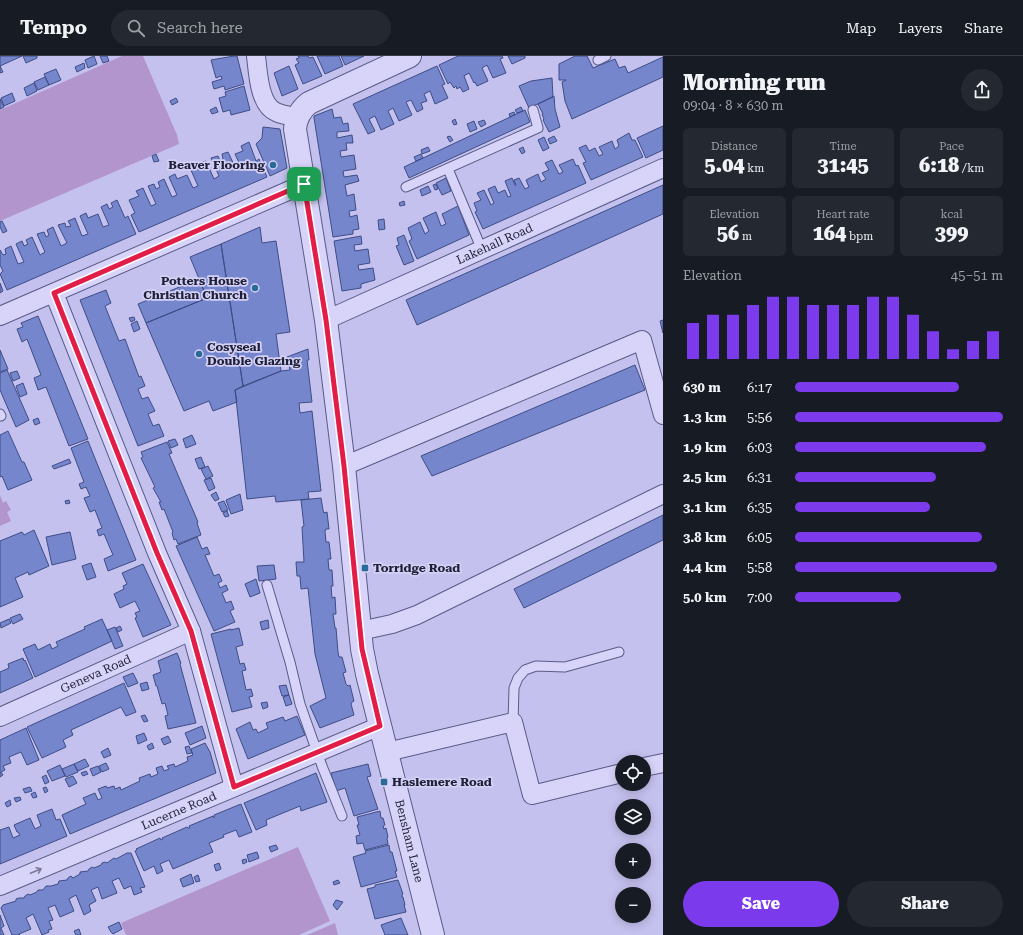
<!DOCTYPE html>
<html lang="en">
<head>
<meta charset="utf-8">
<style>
  :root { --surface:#171b24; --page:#242831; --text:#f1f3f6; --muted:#9ea1a6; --line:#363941; --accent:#7c3aed }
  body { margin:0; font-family:"Roboto Serif",serif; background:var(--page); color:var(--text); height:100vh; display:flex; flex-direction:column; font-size:15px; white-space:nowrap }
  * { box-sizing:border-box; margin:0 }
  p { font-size:13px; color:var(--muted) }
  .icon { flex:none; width:22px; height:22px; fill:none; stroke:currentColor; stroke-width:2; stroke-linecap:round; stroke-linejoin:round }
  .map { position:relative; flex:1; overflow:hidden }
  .panel { display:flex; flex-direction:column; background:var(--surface); width:360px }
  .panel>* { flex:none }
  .controls { position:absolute; left:615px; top:699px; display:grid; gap:8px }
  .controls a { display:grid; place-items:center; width:36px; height:36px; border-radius:50%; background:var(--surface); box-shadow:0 2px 10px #0003; font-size:20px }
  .pin { position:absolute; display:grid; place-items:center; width:34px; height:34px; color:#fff; margin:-17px; border-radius:8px; box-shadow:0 2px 6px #0006 }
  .round { display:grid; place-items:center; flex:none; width:42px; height:42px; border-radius:21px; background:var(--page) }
  .head { display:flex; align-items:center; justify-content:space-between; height:68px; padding:0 20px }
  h1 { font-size:22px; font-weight:800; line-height:30px }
  .metrics { display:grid; grid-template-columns:repeat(3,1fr); gap:6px; height:68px; padding:4px 20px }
  .metrics div { display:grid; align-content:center; border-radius:6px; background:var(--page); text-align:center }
  .metrics b { font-size:20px; font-weight:800 }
  .metrics small { font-size:11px; font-weight:400 }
  .metrics p { font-size:11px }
  .chart { height:112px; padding:8px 20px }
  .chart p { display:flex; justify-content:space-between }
  .chart svg { width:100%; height:72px; margin-top:4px; stroke:var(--accent); stroke-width:6 }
  .primary-button { display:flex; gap:8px; margin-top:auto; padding:8px 20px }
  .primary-button a { flex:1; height:46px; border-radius:24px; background:var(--accent); color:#fff; font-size:16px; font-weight:800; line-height:46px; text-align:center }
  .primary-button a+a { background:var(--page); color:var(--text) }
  ul { padding:0 20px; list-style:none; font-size:13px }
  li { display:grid; grid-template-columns:64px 48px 1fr; align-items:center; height:30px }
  li i { height:10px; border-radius:5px; background:var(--accent) }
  header { display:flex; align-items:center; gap:24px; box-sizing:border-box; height:56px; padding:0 20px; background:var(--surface); border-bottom:1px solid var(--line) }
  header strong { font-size:19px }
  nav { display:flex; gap:22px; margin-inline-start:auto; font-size:14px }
  .search { width:280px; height:36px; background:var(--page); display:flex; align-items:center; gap:10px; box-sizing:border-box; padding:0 14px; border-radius:22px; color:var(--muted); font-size:15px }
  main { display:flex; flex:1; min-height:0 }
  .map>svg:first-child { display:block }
  .green { fill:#b195cc }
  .building { fill:#7686cc; stroke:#3e4d86 }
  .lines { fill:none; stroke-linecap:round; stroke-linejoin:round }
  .service-casing { stroke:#585c87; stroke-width:11 }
  .minor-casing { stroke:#585c87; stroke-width:20 }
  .tertiary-casing { stroke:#585c87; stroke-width:24 }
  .service { stroke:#d8d4f9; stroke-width:9 }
  .minor { stroke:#d8d4f9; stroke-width:18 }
  .tertiary { stroke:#d8d4f9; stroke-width:22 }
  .oneway { stroke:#7a7a98 }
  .route-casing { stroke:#fff; stroke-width:8 }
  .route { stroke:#e11d48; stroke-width:5 }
  .poi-dot { fill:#286b96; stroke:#d4d0f5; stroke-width:1.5 }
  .labels { text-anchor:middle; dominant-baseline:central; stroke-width:3.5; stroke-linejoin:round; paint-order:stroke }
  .poi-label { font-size:12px; font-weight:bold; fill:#1d2037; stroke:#d4d0f5; text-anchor:start }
  .street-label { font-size:12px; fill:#1d2037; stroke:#d4d0f5 }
</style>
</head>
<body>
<header>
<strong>Tempo</strong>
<div class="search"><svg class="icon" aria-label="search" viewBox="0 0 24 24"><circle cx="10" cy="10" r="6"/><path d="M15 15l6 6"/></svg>Search here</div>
<nav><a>Map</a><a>Layers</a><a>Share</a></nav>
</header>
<main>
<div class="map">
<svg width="663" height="879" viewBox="0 0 663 879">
  <rect width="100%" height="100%" fill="#c5c1ee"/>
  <path class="green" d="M122 0H143L177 79 179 88 0 165V54Z
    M0 439 3 447 6 445 11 454 7 456 11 465 0 470Z
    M298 791 330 865 299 879H126L121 867Z
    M335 867 338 879H307Z"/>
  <path class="building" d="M0 0H22L0 10 3 16 0 17Z
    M23 0H37V2L26 7Z
    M94 0 97 8 88 12 85 4Z
    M100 0H107L109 5 103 7Z
    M234 0H237L244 28 225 34 224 30 214 33 212 26 222 23 221 20 216 22 211 4Z
    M298 0H308L309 2 313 1 322 20 303 28 295 9 299 7 296 3 299 2Z
    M317 0H339L343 10 325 18Z
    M341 0H364L345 9Z
    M458 0H502L503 2 500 3 506 17 493 22 487 9 482 12 488 25 477 30 475 26 474 27 469 17 464 20 469 33 463 36 460 31 457 33 456 30 454 32 450 26 448 28 439 9Z
    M508 0H525V2L512 8Z
    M575 0H587L593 12 615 3 619 12 625 10 628 17 663 1V21L572 63 565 45 562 26 566 24H559V8Z
    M84 7 85 12 77 16 75 11Z
    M289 10 298 33 282 40 274 17Z
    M437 10 445 28 442 29 448 42 435 48 430 35 424 38 427 45 421 47 423 53 417 56 411 44 406 46 412 59 399 65 393 52 388 55 394 68 381 74 375 60 369 63 375 75 368 78 353 48Z
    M56 13 61 24 49 29 44 18Z
    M45 21 49 29 38 34 34 26Z
    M552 22 553 41 529 52 519 30 531 25Z
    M34 27 37 35 27 40 24 32Z
    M244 30 250 54 231 59 230 54 223 56 219 42 226 40 225 36Z
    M12 37 15 45 4 50 1 42Z
    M554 40 555 53 560 71 549 76 543 64 544 63 542 58H543L538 48Z
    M176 42 178 46 172 49 170 45Z
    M0 43 4 51 0 53Z
    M216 51 218 56 212 58 210 54Z
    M521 51 523 55 517 57 515 54Z
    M332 53 334 62 341 61 343 68 348 67 349 75 337 76V82L352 79 353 87H346L347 94 340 95 341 101 354 99 356 113 343 115 344 121 357 119 359 125 345 129 347 140 354 138 356 154 349 155 350 161 357 159 359 173 353 174V178L333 181 314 62V60Z
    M525 54 530 66 409 122 404 111Z
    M514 56 515 58 510 61 509 58Z
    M455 63 457 68 454 69 452 65Z
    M484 64 486 68 481 71 478 66Z
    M474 65 477 73 470 76 467 68Z
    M663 70V94L646 102 637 82Z
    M263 71 280 73 287 112 270 120 256 88 262 82Z
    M629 77 632 84H635L643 101 591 124 583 107 586 106 579 92 586 89 589 95 595 92 599 100 603 98 599 91 612 85 615 93 619 90 617 84Z
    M450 80 453 84 450 86 447 81Z
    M554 80 557 85 550 88 548 83Z
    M544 81 549 92 543 95 538 84Z
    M249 86 256 105 259 103 267 121 139 176 131 159 135 157 129 144 139 140 136 135 143 132 151 150 156 148 148 130 154 128 156 133 160 131 158 126 164 123 172 141 177 139 169 121 175 118 177 123 187 119 193 132 198 130 190 112 197 109 198 114 202 112 200 107 206 105 214 123 219 120 211 102 218 100 220 105 223 103 222 98 228 96 236 113 241 111 235 98 243 95 241 90Z
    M428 91 430 95 422 98 421 94Z
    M523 91 525 96 522 98 519 93Z
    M156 98 159 105 154 106 152 100Z
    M421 98 423 102 416 105 414 101Z
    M573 103 576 110 578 109 586 127 483 173 475 156 477 155 474 147 481 144 477 137 484 134 491 149 494 147 488 133 495 130 498 137 505 134 508 141 511 140 505 125 512 122 515 129H516L514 124 519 122 525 133 529 131 526 124 538 118 541 126 546 123 542 117 549 114 545 107 552 104 559 118 563 116 559 109Z
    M446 122 451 135 442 139 436 127Z
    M436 128 438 133 435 134 433 129Z
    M663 129V158L417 269 406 244Z
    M428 130 431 136 422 140 420 134Z
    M117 144 125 162 128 160 136 178 7 234 0 218 3 215 0 209V194L3 199 6 198 5 193 11 190 18 208 24 206 16 188 22 185 24 190 28 188 26 184 32 181 40 199 45 196 37 178 44 176 46 181 49 179 47 174 53 171 61 190 67 187 58 169 65 167 66 171 71 170 68 165 75 162 82 180 88 178 80 160 86 157 88 162 98 158 103 171 109 169 101 151 107 148 109 153 113 151 111 147Z
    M404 145 405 149 400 150 399 147Z
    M458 150 469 179 417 203 409 185 412 183 408 172 420 166 425 178 429 175 423 162 436 156 441 170 446 168 442 158Z
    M384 163 385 173 379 174 378 164Z
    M2 165 7 175 3 177 0 171V166Z
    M260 171 262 187 276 185 290 276 276 278 281 315 243 330 221 188Z
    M404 179 414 205 404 209 396 190 399 189 397 182Z
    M361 180 362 188 354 189 355 195 368 193 370 207 358 209 359 214 373 212 375 224 361 228V232L342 235 334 185Z
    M221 188 243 330 235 334 237 346 213 355 209 345 184 355 146 267 207 242 190 201Z
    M199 223 207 242 146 267 138 248Z
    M0 227 3 235 0 237Z
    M106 234 111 247 105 250 119 285 125 283 139 321 141 320 145 330 138 333 142 343 148 341 155 355 148 358 153 370 159 368 164 380 138 390 80 244Z
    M38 260 88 383 69 390 46 331 38 334 34 322 41 319 27 283 22 286 17 273 23 271 21 267Z
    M134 261 135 264 131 266 129 262Z
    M663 264V277L660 265Z
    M137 265 140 273 134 276 131 268Z
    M308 293 309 304H307L312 346 299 347 300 357 312 355 321 435 308 436 309 443 276 446 275 440 247 443 235 334 281 315 290 314 287 301Z
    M0 294 8 313 0 316Z
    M635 309 645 334 432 420 421 400Z
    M7 314 29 364 16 371 0 334V317Z
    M17 315 20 322 13 325 10 317Z
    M23 327 27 338 20 341 16 330Z
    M38 362 40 367 35 369 33 364Z
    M8 375 22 406H24L32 424 8 434 2 420 0 421V379Z
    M192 379 196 388 186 392 183 383Z
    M175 383 178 389 171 392 168 385Z
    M88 385 136 504 108 515 104 503 113 499 104 478 99 480 97 474 102 472 95 454 90 456 84 442 90 440 86 431 81 433 79 428 84 426 71 392Z
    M167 386 172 397 169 398 198 466 197 467 201 479 178 488 176 483 174 484 172 477 173 476 164 453 162 454 159 446H161L153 432 155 431 141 402 143 401 141 396Z
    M201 401 205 411 199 413 195 403Z
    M69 403 71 407 54 413 52 410Z
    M208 410 213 420 206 423 201 413Z
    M211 422 215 432 209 435 204 424Z
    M216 436 219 443 215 445 211 439Z
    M240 438 243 454 231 458 226 444Z
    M321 442 323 454 324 457 327 456 329 473H326L325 475 326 486H329L331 503H328L329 514H332L333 530H331L332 542 335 541 336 558H333L335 572H336L338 596 339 601H342L346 616 343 617 346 628 348 630 350 629 354 645 352 646 351 648 354 659 320 672 310 650 326 642 315 598 308 532 301 533 300 520H297L296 506H304L302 471 304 470 301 444Z
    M69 444 70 447 66 448 65 445Z
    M224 445 228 454 222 456 218 447Z
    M227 455 229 460 225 461 223 457Z
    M663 459V484L524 552 514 533Z
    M34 474 49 510 29 519 28 516 15 522 23 541 0 551V485L22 476 24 479Z
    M70 476 76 503 52 509 46 481Z
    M197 481 202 493 207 491 210 498 205 499 214 520 219 518 222 525 218 527 220 532 226 529 228 534 222 537 226 547 231 545 234 553 230 555 235 566 214 575 176 490Z
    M91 507 96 521 87 524 82 510Z
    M143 508 171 569 143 581 135 562 137 561 135 557 140 555 135 545 120 552 114 538 124 533 123 530 127 528 122 517Z
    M274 509 276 523 259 525 257 510Z
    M256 523 260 537 250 541 245 528Z
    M20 558 23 563 13 568 10 562Z
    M9 563 11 567 1 572 0 567Z
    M102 563 112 585 35 621 23 593 35 588 38 594 50 588 52 593 58 590 56 586 85 573 84 571Z
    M268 564 269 572 262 574 260 566Z
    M120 570 122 574 118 576 116 572Z
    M115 571 123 590 115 593 107 574Z
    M239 572 243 589 236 591 240 608 244 607 246 614 242 615 246 634 251 633 253 640 249 641 252 651 232 656 211 578 231 573V574Z
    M177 597 181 607 180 608 196 667 168 673 165 660 168 659 165 647 162 648 157 630H156L153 619 161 616 158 605Z
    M23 602 24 605 25 604 33 622 0 637V616L9 612 8 608Z
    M133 617 138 627 128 631 123 621Z
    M147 626 149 633 142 635 140 628Z
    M124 627 136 656 126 660 121 651 71 674 73 679 63 684 66 691 42 702 27 671Z
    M286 629 289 639 282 640 279 630Z
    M289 639 292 648 286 650 283 641Z
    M267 646 268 651 263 653 261 647Z
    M145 659 148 665 144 666 141 660Z
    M297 660 305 679 248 703 236 673 250 666 253 674 256 673 258 677 268 672 266 667 283 661 285 665Z
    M202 670 206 682 190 689 185 677Z
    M26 672 39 704 27 709 21 696 9 701 11 707 3 710 5 714 1 716 3 719 0 721V684Z
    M144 677 147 684 138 688 136 680Z
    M168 680 171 686 164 689 161 683Z
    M152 687 154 692 149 694 147 690Z
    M205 687 210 696 216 717 70 778 62 759 86 748 83 742 95 737 98 744 102 742 98 733 106 730 107 732 114 730 115 733 120 731 121 734 140 725 139 722 150 718 151 721 158 718 156 712 162 710 164 715 169 713 167 710 174 708 175 711 188 705 187 701 193 699 191 693Z
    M189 690 192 697 187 698 185 691Z
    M108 692 111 699 104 702 101 696Z
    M85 703 89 710 78 715 74 708Z
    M106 707 109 713 102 716 99 710Z
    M74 708 78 716 66 721 62 713Z
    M368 708 371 720 367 721 378 753 354 760 345 732 336 735 331 717Z
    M60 709 65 720 52 725 47 715Z
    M98 710 101 716 93 720 90 713Z
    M86 715 88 718 83 720 81 717Z
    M316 717 327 746 301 755 300 750 266 764 267 769 256 774 244 747Z
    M46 719 49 726 45 728 42 721Z
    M73 720 77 727 69 731 65 723Z
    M30 731 32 735 25 737 23 733Z
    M46 731 48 735 45 737 43 732Z
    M35 736 37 741 33 742 31 738Z
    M20 741 21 744 16 746 14 742Z
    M10 744 11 749 7 751 5 747Z
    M241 748 252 776 239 781 236 774 223 779 224 781 209 787 213 796 173 813 169 804 160 808 163 815 157 818 154 810 144 815 135 795 137 794 136 793 160 782 161 784 163 783 162 782 187 771 188 772H190L189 770 213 760 214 762V759Z
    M52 753 56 764 60 763 67 780 0 808V774L9 771 13 782 20 779 18 776H17L14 769 30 762 35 773 41 770 37 759Z
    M380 755 381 762H383L385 769 383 770 384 773 386 772 388 781 387 782 388 788 365 794 363 787 357 788 356 780 360 779 357 769H359L357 761Z
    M276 789 278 793 271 796 269 791Z
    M389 789 390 796H392L397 815H395L397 821 361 831 353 801 366 797 365 795Z
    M257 796 259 802 249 806 247 799Z
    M127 797H131L145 831 140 832 142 836 134 839 131 830 124 833 119 822 112 825 117 837 102 843 98 831 91 834 96 845 89 849 91 855 84 859 76 839 69 843 74 855 60 861 55 849 48 852 53 864 49 865 52 873 48 874 49 876 42 879 33 858 26 862 31 873 19 878 20 879H12L1 852 3 849 16 845V843L19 842H24L25 840 28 838 30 839 37 836 38 834H43L46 830H51L58 828 59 825 67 824 68 822 71 820 73 822 80 818V816L88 815 89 813 92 811 94 812 101 809 102 807 105 806 107 807 114 802 116 803Z
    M246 803 247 806 243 808 242 804Z
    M219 807 221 813 216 815 214 809Z
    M191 818 194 827 183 831 180 823Z
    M198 819 200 825 196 826 194 821Z
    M338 824 340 827 334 829 333 826Z
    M398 824 403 838 402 839V841H403L405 849H404L406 856 375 863 367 833 375 831V829Z
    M336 844 343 846 337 854 333 849Z
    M0 859 4 870 1 872 4 879H0Z
    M401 862 408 879H385L381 869Z
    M119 866 122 873 113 878 111 876 108 871Z
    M79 873 81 879H76L74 875Z"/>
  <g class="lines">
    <g class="service-casing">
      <path id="service" d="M598 4 606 0
        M448 113 482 194
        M406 131 538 72 533 54
        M0 358 1 360
        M267 529 290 606 300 648 322 710 342 760
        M513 666 514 632 518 622 525 614 536 610 565 611 619 596"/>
    </g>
    <g class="minor-casing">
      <g id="minor">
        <path d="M256 0C258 16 259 49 276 56 282 59 290 60 297 61"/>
        <path d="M54 237 157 497 191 575 234 731"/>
        <path d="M0 260 304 128"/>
        <path id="s1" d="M326 264 663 112"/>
        <path d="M344 410 642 284 663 359"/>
        <path d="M360 575 392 568 417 559 663 438"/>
        <path id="s2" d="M0 661 191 575"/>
        <path d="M387 696 513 666 532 739 622 717"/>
        <path d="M644 711 663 707"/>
        <path id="s3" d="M0 830 380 670"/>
      </g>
    </g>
    <g class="tertiary-casing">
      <g id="tertiary">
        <path id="s4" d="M410 0 309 47C300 54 296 62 295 73L326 264 344 410 362 593 367 618 433 879"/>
      </g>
    </g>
    <use href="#service" class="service"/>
    <use href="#minor" class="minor"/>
    <use href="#tertiary" class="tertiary"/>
  </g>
  <defs><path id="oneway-shaft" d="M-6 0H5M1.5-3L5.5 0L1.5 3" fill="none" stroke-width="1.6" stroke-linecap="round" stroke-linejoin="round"/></defs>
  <use class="oneway" href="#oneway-shaft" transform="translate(36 815) rotate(-23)"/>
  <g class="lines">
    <g class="route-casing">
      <path id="route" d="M304 128 326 264 344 410 362 593 380 670 234 731 191 575 157 497 54 237Z"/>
    </g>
    <use href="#route" class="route"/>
  </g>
  <g class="poi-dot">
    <circle cx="273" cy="109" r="4"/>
    <circle cx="255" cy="232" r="4"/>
    <circle cx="199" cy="298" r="4"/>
    <rect x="361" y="508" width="8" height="8" rx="2"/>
    <rect x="380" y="722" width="8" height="8" rx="2"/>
  </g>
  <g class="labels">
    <g class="poi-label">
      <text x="265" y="109" text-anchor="end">Beaver Flooring</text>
      <text x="247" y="225" text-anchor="end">Potters House<tspan x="247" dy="14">Christian Church</tspan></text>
      <text x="207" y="291">Cosyseal<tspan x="207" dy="14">Double Glazing</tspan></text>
      <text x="373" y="512">Torridge Road</text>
      <text x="392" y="726">Haslemere Road</text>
    </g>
    <g class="street-label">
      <text stroke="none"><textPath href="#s1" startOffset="185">Lakehall Road</textPath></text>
      <text stroke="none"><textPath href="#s2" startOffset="105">Geneva Road</textPath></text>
      <text stroke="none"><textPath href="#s3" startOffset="194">Lucerne Road</textPath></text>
      <text stroke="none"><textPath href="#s4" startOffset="864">Bensham Lane</textPath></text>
    </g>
  </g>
</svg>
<div class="controls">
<a><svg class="icon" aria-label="locate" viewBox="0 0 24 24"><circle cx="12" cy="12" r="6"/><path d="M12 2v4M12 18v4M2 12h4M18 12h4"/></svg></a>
<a><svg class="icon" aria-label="layers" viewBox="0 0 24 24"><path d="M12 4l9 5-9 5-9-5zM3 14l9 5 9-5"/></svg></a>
<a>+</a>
<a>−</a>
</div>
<div class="pin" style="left:304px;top:128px;background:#1e9e55"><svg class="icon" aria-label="arrive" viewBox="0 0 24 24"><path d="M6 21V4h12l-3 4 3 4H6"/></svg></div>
</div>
<section class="panel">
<div class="head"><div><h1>Morning run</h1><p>09:04 · 8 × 630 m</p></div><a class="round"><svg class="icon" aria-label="share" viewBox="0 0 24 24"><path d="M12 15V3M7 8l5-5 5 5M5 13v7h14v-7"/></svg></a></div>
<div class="metrics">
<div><p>Distance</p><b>5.04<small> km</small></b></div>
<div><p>Time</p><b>31:45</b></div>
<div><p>Pace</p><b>6:18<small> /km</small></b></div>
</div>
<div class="metrics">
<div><p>Elevation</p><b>56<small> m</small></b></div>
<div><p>Heart rate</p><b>164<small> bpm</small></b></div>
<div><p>kcal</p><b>399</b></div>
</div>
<div class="chart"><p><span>Elevation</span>45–51 m</p>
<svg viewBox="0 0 160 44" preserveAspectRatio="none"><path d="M5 44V22M15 44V17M25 44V17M35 44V11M45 44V6M55 44V6M65 44V11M75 44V11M85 44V11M95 44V6M105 44V6M115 44V17M125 44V27M135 44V38M145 44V33M155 44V27"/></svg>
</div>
<ul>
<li><b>630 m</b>6:17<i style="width:79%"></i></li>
<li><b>1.3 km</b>5:56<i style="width:100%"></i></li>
<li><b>1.9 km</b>6:03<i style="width:92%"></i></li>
<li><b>2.5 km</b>6:31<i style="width:68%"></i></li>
<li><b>3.1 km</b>6:35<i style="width:65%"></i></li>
<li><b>3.8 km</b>6:05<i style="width:90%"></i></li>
<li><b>4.4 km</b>5:58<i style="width:97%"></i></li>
<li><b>5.0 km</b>7:00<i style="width:51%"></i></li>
</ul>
<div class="primary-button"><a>Save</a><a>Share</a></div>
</section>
</main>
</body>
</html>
